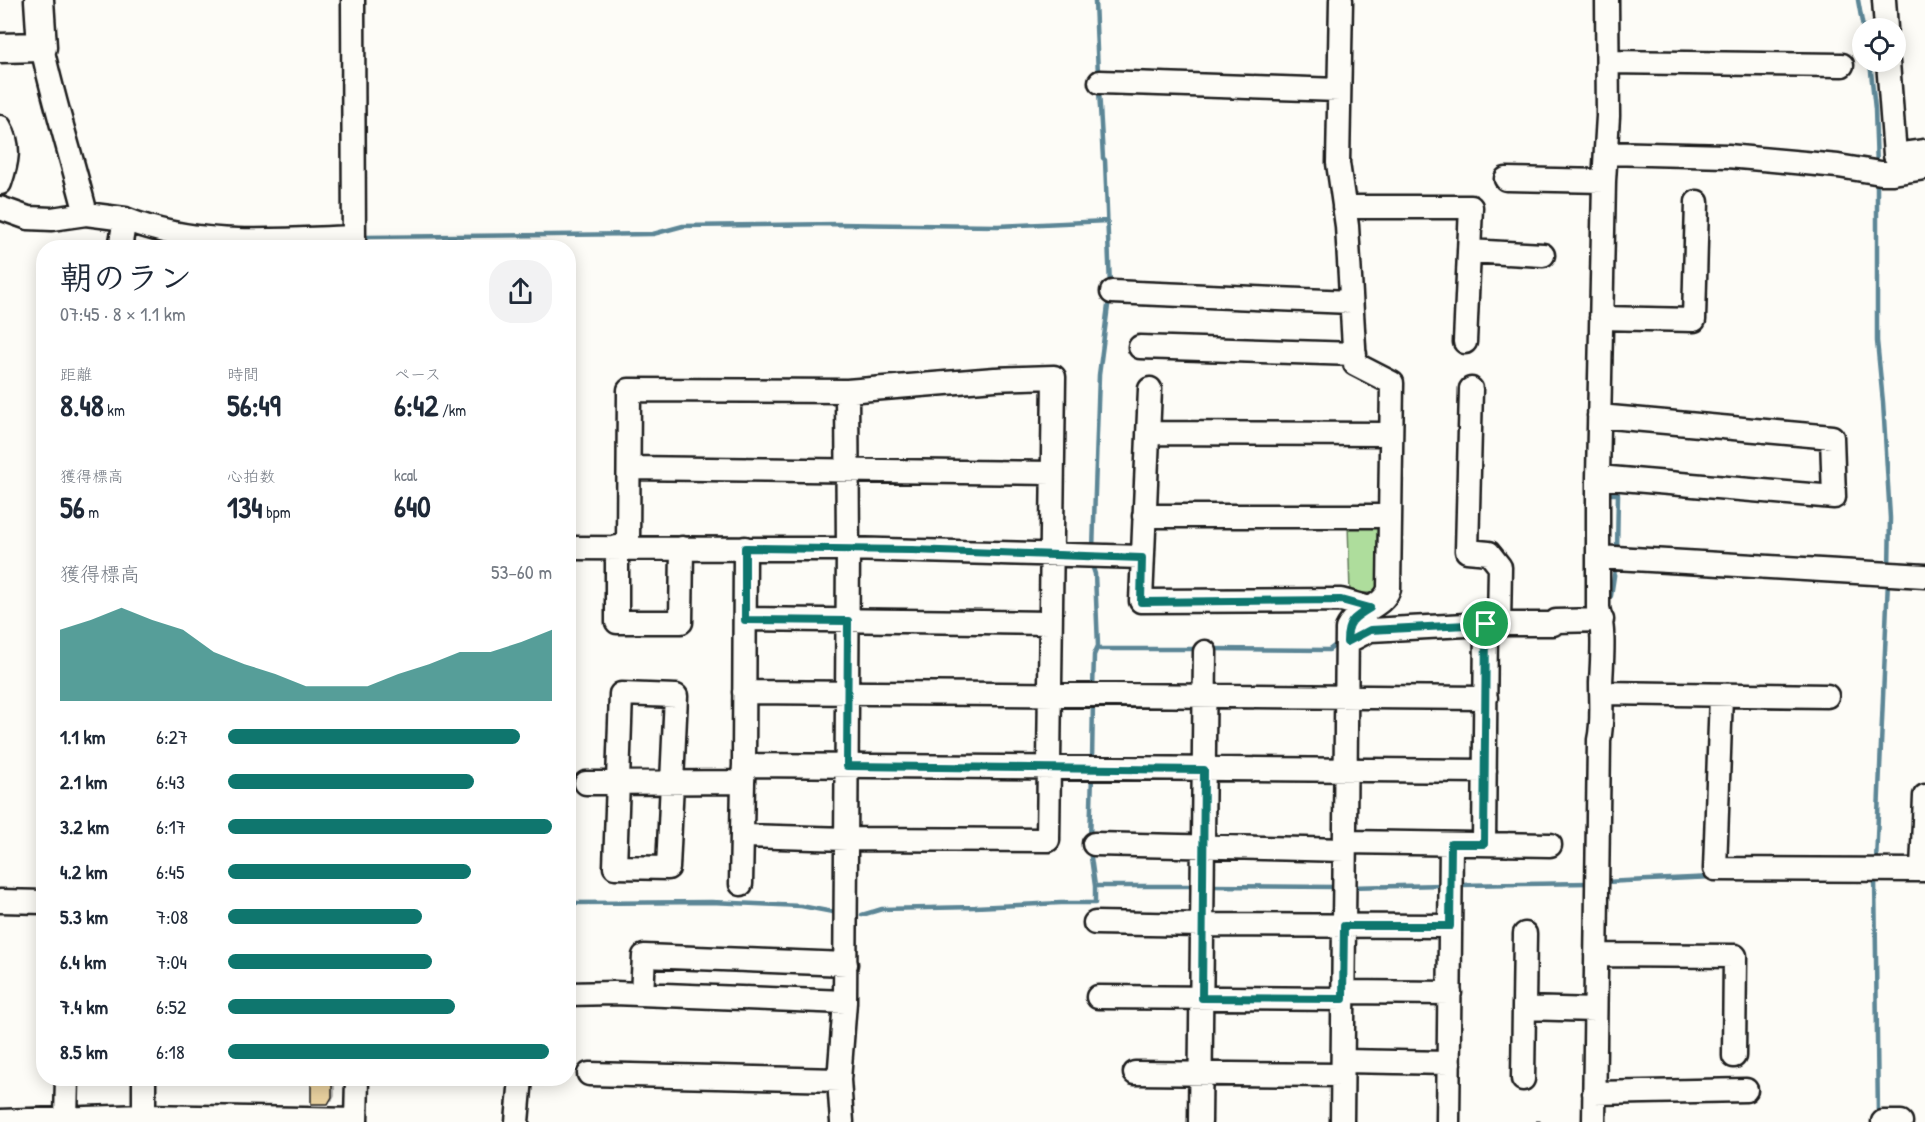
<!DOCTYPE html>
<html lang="ja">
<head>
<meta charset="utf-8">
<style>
  :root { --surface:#fff; --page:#f2f2f3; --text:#1f2937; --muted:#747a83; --accent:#0f766e }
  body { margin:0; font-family:"Patrick Hand","Klee One",sans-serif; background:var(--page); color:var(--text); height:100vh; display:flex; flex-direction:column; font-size:22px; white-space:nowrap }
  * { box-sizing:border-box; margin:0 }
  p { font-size:20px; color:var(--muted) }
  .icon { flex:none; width:33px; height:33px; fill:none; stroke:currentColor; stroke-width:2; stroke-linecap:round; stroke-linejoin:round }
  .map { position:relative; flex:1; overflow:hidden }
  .side { position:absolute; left:36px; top:240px; width:540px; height:846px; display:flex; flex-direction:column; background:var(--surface); border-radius:24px; box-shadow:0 3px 15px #0003 }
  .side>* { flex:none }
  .buttons { position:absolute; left:1852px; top:18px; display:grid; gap:12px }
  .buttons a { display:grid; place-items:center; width:54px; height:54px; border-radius:50%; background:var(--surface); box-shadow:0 3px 15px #0003; font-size:30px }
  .pin { position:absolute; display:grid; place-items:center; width:51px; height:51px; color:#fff; margin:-26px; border:3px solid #fff; border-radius:50%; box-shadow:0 2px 6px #0007 }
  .round { display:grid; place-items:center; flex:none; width:63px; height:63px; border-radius:24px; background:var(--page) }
  .overview { display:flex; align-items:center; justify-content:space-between; height:102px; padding:0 24px }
  h1 { font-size:33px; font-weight:800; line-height:45px }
  .figures { display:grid; grid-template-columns:repeat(3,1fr); gap:9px; height:102px; padding:6px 24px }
  .figures div { display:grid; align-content:center }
  .figures b { font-size:30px; font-weight:800 }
  .figures small { font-size:16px; font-weight:400 }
  .figures p { font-size:16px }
  .chart { height:168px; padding:12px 24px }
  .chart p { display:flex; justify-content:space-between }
  .chart svg { width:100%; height:108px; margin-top:6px; fill:var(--accent); opacity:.7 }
  ul { padding:0 24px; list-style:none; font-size:20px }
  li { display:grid; grid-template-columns:96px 72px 1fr; align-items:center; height:45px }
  li i { height:15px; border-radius:8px; background:var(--accent) }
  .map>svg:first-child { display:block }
  .green { fill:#aedd9c; stroke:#657c5c; stroke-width:1.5 }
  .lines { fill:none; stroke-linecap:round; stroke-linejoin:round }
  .stream { stroke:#5c8696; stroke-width:4.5 }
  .building { fill:#e9d19f; stroke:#1c1c1c; stroke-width:1.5; filter:url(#shadow) }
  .minor-casing { stroke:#1c1c1c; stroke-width:27 }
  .major-casing { stroke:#1c1c1c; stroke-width:33 }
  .path { stroke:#1c1c1c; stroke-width:3; stroke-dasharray:4.5 4.5; stroke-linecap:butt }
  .minor { stroke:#fdfcf7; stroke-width:22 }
  .major { stroke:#fdfcf7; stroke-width:28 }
  .route-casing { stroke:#fff; stroke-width:12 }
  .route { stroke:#0f766e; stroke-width:8 }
</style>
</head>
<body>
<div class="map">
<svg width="1925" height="1122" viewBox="0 0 1925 1122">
  <defs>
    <filter id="shadow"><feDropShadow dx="4" dy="-4" stdDeviation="0" flood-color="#0004"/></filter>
  </defs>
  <rect width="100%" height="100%" fill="#fdfcf7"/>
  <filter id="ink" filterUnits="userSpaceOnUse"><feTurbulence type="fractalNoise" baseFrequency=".0167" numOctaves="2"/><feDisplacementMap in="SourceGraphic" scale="12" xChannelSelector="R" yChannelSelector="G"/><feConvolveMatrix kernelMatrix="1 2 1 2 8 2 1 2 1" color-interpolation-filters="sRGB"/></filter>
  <g filter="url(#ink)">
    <path class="green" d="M1348 523H1374L1380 528V586L1375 593H1350Z"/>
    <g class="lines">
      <path class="stream" d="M1095 0 1098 75
        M1858 0 1863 28
        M1870 62 1875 109 1877 167
        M1099 90 1103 158 1105 160 1110 287
        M1877 178V341L1883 402 1890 518 1889 568
        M366 237 653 234 683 226 838 224 998 226 1107 221
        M1608 494H1618L1617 552
        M1093 550 1099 375 1109 298
        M1091 562 1095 574 1098 646 1094 655 1093 690
        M1611 596 1616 563
        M1098 646 1100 649H1199
        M1210 649 1329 650 1338 643
        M1092 762 1093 701
        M1090 839 1092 775
        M1090 850 1095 886
        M1876 862 1888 580
        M1875 876 1878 1117
        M1605 882 1713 877
        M1458 885 1590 883
        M1209 886 1335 887
        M1350 887 1443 885
        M568 903 711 902 801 906 838 913
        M862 915 882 909 975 907 1061 903H1095V886H1195"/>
    </g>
    <path class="building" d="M311 1078H332V1097L328 1104H311Z"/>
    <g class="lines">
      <g class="minor-casing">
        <path id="minor" d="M353 0 354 248
          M1341 0 1338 163 1347 226 1355 364 1392 383 1389 589C1383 608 1356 610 1347 629L1342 1122
          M1884 0 1886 28
          M42 47C54 103 72 158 86 214L125 219 120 248
          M1608 62 1842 65
          M1888 62 1895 155 1925 151
          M1100 82 1339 90
          M0 127C11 146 7 163 0 183
          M1606 153 1728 156 1838 166 1881 173H1893L1925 168
          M1506 179 1604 181
          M1344 207H1471L1465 342
          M0 208 28 218 52 219 86 214
          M125 219C197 248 277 240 354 237
          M1469 251 1543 255
          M1112 292 1351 302
          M1601 318 1694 320 1697 202
          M1140 347 1355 354
          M1150 389 1141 601 1341 600 1370 608
          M1471 389 1467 551 1489 553 1500 567 1499 625
          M1148 433 1391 434
          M629 468 1052 473
          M1598 477 1834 497 1832 437 1599 416
          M1144 516H1390
          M617 547V622H681L682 548
          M628 547 629 390 847 391 995 379 1054 377 1048 840 847 839 742 836
          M568 548 848 549 1142 557
          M1598 557 1925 576
          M745 619 1050 623
          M1347 642 1370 630 1486 624H1553L1556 621 1602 620
          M744 692 1486 698
          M1601 693 1827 696
          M621 694 676 696 668 868 615 867Z
          M1721 695 1715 869 1922 870
          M744 765 745 548
          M586 783 743 782 744 765 1485 771
          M1925 796 1922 870H1925
          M1345 842 1550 845
          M1094 844 1345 850
          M1484 844 1486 624
          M741 884 743 782
          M0 901 44 902
          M1095 923 1203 925 1450 926
          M1596 955 1735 956 1734 1056
          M1343 992 1450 993
          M568 994 614 993 845 1002
          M642 994 644 956 846 964
          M1098 997 1343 999
          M1524 1008 1595 1010
          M1343 1061 1449 1063
          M1135 1073 1342 1075
          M589 1074 839 1080
          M144 1078V1116
          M1523 1079 1525 934
          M1594 1093 1746 1090
          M66 1119 67 1078
          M0 1121 144 1116 356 1120
          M356 1122 357 1078
          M517 1122 521 1078
          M842 1122 839 1080 845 1002 848 549 847 391
          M1200 1122 1205 652
          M1448 1122 1451 844
          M1594 1122 1599 740C1603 722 1601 702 1601 683 1602 658 1605 632 1598 608V477L1604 181 1608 116 1607 0
          M1883 1122H1901"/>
      </g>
      <g class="major-casing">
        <path id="major" d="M0 48 42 47 39 0"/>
      </g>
      <path class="path" d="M1536 1122H1545"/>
      <use href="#minor" class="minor"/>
      <use href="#major" class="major"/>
    </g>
  </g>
  <g class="lines" filter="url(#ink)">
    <g class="route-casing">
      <path id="route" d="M745 548 912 550 1142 558 1141 602 1341 600 1370 608C1353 618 1347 622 1347 642L1370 630 1486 624 1484 844H1451L1450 926H1344L1343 999 1202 998 1204 770 847 766 848 621 745 620Z"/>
    </g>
    <use href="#route" class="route"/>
  </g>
</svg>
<div class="buttons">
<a><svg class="icon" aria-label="locate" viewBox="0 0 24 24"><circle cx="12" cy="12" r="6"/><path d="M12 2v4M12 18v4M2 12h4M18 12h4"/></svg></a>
</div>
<div class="pin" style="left:1486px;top:624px;background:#1e9e55"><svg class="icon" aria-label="arrive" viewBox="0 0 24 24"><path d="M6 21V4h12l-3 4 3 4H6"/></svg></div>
<section class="side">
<div class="overview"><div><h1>朝のラン</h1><p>07:45 · 8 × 1.1 km</p></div><a class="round"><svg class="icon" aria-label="share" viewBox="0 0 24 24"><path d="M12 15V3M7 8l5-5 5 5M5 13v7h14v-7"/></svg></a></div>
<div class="figures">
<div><p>距離</p><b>8.48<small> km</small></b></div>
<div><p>時間</p><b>56:49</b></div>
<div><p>ペース</p><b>6:42<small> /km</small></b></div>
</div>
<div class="figures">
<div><p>獲得標高</p><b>56<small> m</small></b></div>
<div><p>心拍数</p><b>134<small> bpm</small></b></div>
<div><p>kcal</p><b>640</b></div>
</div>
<div class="chart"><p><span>獲得標高</span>53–60 m</p>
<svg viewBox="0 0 160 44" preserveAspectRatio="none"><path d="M0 44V15L10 11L20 6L30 11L40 15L50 24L60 29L70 33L80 38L90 38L100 38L110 33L120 29L130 24L140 24L150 20L160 15V44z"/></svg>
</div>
<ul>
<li><b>1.1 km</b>6:27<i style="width:90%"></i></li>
<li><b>2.1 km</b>6:43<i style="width:76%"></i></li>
<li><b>3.2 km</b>6:17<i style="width:100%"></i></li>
<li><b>4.2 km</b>6:45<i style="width:75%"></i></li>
<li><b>5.3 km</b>7:08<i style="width:60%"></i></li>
<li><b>6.4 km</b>7:04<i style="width:63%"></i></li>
<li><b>7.4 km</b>6:52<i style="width:70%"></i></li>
<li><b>8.5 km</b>6:18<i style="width:99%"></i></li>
</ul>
</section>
</div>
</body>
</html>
